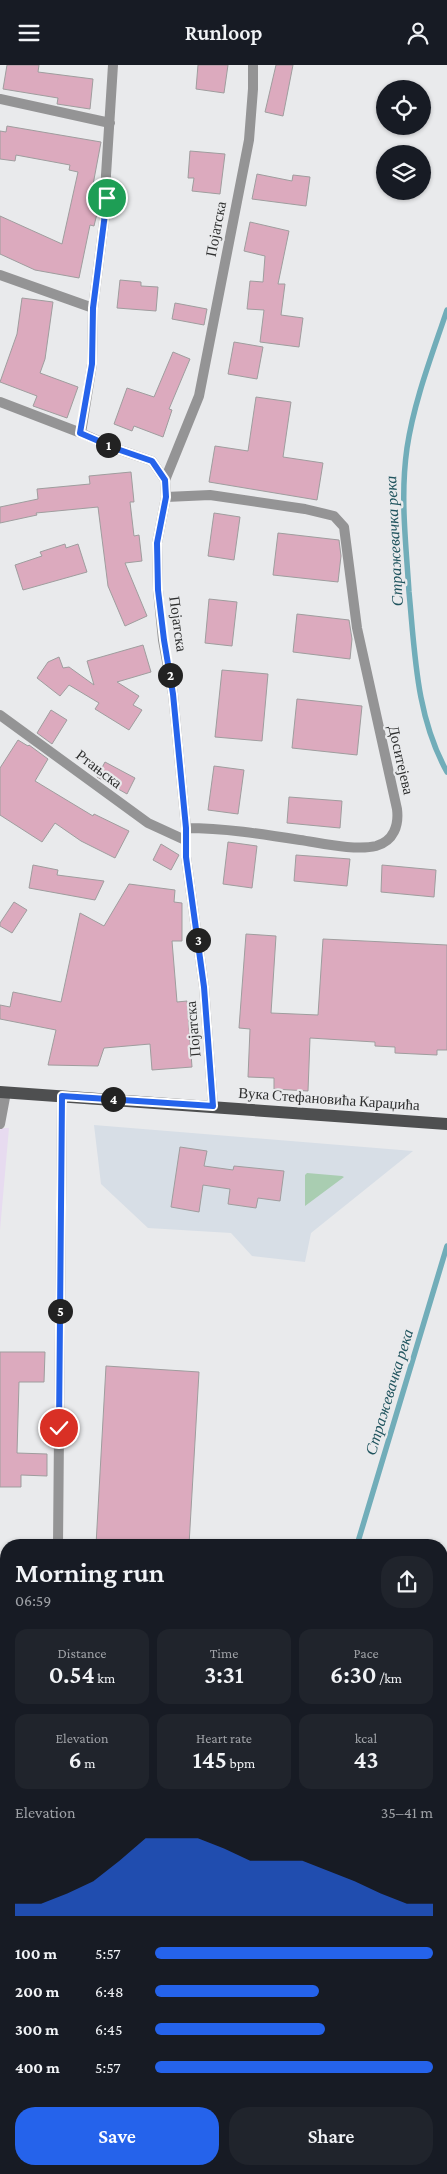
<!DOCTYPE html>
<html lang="en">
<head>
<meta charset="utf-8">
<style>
  :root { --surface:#171b24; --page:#20242c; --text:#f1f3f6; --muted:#9ea1a6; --accent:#2563eb }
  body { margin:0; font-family:"Crimson Pro",serif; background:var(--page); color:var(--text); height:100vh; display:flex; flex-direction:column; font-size:19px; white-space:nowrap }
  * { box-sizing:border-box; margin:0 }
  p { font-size:16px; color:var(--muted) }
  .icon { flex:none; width:28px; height:28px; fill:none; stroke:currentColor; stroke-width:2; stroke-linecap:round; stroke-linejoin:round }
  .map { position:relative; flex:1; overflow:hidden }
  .side { position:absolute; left:0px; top:1474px; width:448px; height:636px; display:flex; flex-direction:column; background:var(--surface); border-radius:20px 20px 0 0; box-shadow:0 1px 4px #0004 }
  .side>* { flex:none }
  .controls { position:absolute; left:376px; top:15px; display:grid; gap:10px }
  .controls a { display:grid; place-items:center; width:55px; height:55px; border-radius:50%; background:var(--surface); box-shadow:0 1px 4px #0004; font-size:25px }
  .pin { position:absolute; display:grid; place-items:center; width:42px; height:42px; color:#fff; margin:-21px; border:2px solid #fff; border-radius:50%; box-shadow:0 1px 5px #0007 }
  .km { position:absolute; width:25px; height:25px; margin:-12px; border-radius:50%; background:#222; color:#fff; font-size:14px; line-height:25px; text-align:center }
  .round { display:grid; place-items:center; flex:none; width:52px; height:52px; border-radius:20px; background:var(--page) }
  .overview { display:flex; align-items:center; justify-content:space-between; height:85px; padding:0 15px }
  h1 { font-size:28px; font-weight:600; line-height:38px }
  .metrics { display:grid; grid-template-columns:repeat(3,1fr); gap:8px; height:85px; padding:5px 15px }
  .metrics div { display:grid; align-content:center; border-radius:12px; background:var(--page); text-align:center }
  .metrics b { font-size:25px; font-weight:600 }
  .metrics small { font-size:14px; font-weight:400 }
  .metrics p { font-size:14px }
  .chart { height:140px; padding:10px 15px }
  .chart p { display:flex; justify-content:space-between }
  .chart svg { width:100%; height:90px; margin-top:5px; fill:var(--accent); opacity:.7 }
  .button { display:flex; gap:10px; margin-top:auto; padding:10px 15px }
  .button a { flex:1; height:58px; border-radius:20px; background:var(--accent); color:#fff; font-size:20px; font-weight:600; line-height:58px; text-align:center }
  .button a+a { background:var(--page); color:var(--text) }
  ul { padding:0 15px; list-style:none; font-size:16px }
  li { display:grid; grid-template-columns:80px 60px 1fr; align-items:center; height:38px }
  li i { height:12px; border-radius:6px; background:var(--accent) }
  header { display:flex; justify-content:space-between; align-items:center; height:65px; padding:0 15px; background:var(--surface); font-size:22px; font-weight:600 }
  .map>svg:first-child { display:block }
  .built { fill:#d7dee6 }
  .education { fill:#e7dbf0 }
  .green { fill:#a9cdb1 }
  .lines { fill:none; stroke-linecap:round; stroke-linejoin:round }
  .stream { stroke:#71adb9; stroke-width:5.5 }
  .building { fill:#dcaabe; stroke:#9f9d9e }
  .minor { stroke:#949495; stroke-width:10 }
  .primary { stroke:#4e4f50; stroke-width:12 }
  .route-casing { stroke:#fff; stroke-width:10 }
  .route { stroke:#2563eb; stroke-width:6 }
  .labels { text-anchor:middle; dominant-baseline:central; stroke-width:4.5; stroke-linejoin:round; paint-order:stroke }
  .street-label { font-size:15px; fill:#2f3030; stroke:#e9eaec }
  .water-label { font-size:16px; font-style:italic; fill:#20545e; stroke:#e9eaec }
</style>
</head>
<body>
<header><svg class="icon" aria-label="menu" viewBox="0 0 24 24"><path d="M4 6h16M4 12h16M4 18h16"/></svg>Runloop<svg class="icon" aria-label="person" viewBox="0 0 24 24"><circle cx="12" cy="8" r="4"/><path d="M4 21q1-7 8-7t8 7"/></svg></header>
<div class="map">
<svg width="447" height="2109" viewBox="0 0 447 2109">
  <rect width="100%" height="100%" fill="#e9eaec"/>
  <path class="built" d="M94 1060 413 1086 311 1168 305 1197 252 1191 231 1168 148 1163 101 1119Z"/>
  <path class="education" d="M0 1063H9L0 1165Z"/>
  <path class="green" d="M307 1108 342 1111 344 1112 305 1141V1110Z
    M83 2104H162L164 2107 163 2109H80Z"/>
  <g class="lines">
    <path class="stream" d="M447 245C432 290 414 336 407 383 400 432 406 478 409 527 415 589 416 651 447 707
      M357 1480 447 1181
      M178 2109 181 2104"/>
  </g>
  <path class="building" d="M7 0H39L38 7 93 14 90 44 57 39 58 33 3 24Z
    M198 0H228L224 28 196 24Z
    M276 0H293L283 51 265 47Z
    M7 61 101 77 92 125 100 127V136L94 161 90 160 79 213 35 205 0 189V151L62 179 78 107 69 105 70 100 16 90 15 96 0 94V66L6 67Z
    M190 86 225 89 220 129 192 126 194 113H188Z
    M257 109 292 116 293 110 310 112 306 141 252 134Z
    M250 157 289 166 278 219H285L281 250 303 253 299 282 260 277 264 245 247 244 250 216 263 217 265 191 244 186Z
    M120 215 141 217V221L158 222 156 246 117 243Z
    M22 233 53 237 45 294 40 308 78 322 67 353 33 341 37 331 0 317 17 269Z
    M175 238 207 244 204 260 172 254Z
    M234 277 263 282 257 314 228 309Z
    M173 287 190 294 169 344 172 345 163 372 134 361 132 366 114 359 127 323 154 332Z
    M256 332 291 337 283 392 323 398 317 435 209 417 215 381 248 386Z
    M131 407 134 437H130L134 471 139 470 142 496 125 498 147 551 125 561 108 521 98 442 36 448 37 450 0 458V442L38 434 37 424 90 419 89 411Z
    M214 448 240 452 234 495 208 491Z
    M278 468 339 475 341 491 338 517 273 510Z
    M65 479 66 483 78 479 87 507 23 525 15 500 42 491 40 487Z
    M209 534 237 537 232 581 205 578Z
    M297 549 349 555 352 574 350 594 293 587Z
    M143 580 151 607 117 617 139 631 133 640 142 645 129 665 95 644 99 638 69 620 60 631 37 613 48 597 59 592 63 603 69 602 94 620 87 596Z
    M222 605 268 609 262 676 215 672Z
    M297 634 362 641 357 690 292 683Z
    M51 645 67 655 52 679 37 668Z
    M18 675 28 681 29 680 48 694 35 716 93 751 94 749 129 766 115 793 81 776 55 758 42 777 0 750V703Z
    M105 697 135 713 127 729 97 712Z
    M214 701 244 705 238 749 208 745Z
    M289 732 342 736 340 763 287 758Z
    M228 777 257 781 252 823 223 819Z
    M161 779 179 790 171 805 153 795Z
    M296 790 350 794 347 821 294 816Z
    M33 800 58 805 57 810 104 816 95 835 29 823Z
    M382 800 436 805 434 832 381 827Z
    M129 819 175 825 174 837 182 838V876H172L177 937 187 936 192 1002 152 1005 150 979 104 983 98 1001 48 1000 56 965 0 954V940L10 942 13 927 61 937 80 848 104 861Z
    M14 837 27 845 12 868 0 861V858Z
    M246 869 276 871 271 948 318 950 323 874 447 880V985H437V990L395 988V982L375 981V977L310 973 308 1026 274 1024V1013L248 1012 250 964 239 963Z
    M180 1082 207 1086 204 1101 233 1105 234 1101 284 1106 280 1136 258 1133 256 1143 228 1139 230 1124 203 1120 199 1147 171 1142Z
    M0 1287H45L44 1317H19L17 1388 47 1389V1411L21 1410V1422H0Z
    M106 1301 199 1307 189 1480H96Z"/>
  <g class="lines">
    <path class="minor" d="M113 0 106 110 107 133 93 243 92 299 81 368 117 384 152 396 165 415
      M0 34 110 58
      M0 210 93 243
      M0 337 81 368
      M166 432 210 430 305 444 334 451 344 462 357 563 397 744C399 760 394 776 376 781 356 786 321 778 300 775 262 769 224 763 186 763
      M0 650 148 758 185 775
      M213 1041 204 922 186 792V763L173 629 163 575 158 525 157 478 166 432 165 415 199 331 249 75 253 24V0
      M0 1059 6 1027
      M58 1480 62 1031
      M441 1674 447 1677
      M441 1923 447 1911
      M441 1999 447 2002
      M223 2109 224 2104
      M356 2109 358 2104"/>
    <path class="primary" d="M0 1027 447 1059"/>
  </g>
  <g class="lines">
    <g class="route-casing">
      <path id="route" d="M59 1363 62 1031 213 1041 204 922 186 792V763L173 629 164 575 158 525 157 478 166 432 165 415 152 396 117 384 80 368 92 299 93 243 107 133"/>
    </g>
    <use href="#route" class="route"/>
  </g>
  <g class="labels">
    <g class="street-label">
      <text transform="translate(216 164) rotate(-79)">Појатска</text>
      <text transform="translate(178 559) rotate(82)">Појатска</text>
      <text transform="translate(401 695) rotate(77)">Доситејева</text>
      <text transform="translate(99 704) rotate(37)">Ртањска</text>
      <text transform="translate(193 964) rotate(-95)">Појатска</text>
      <text transform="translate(329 1034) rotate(4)">Вука Стефановића Караџића</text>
    </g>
    <g class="water-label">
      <text transform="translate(394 476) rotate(-93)">Стражевачка река</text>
      <text transform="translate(389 1327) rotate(-73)">Стражевачка река</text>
    </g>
  </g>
</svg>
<div class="controls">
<a><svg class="icon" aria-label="locate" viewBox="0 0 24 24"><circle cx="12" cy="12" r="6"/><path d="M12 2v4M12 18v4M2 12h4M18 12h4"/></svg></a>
<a><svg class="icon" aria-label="layers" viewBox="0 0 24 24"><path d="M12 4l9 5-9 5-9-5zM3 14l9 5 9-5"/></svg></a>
</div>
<div class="pin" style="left:107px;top:133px;background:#1e9e55"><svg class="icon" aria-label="arrive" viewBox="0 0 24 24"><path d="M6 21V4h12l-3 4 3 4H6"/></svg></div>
<div class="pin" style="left:59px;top:1363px;background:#d93025"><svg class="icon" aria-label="check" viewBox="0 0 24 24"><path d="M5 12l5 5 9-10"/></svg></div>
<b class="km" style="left:108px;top:380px">1</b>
<b class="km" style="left:170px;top:610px">2</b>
<b class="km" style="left:198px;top:875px">3</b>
<b class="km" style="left:113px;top:1034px">4</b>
<b class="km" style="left:60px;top:1246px">5</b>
<section class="side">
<div class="overview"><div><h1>Morning run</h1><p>06:59</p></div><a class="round"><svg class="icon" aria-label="share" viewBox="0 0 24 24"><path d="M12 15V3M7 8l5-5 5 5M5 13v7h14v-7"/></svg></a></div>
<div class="metrics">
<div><p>Distance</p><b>0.54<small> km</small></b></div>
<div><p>Time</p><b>3:31</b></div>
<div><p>Pace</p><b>6:30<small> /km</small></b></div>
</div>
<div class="metrics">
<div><p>Elevation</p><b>6<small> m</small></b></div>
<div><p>Heart rate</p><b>145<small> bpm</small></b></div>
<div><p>kcal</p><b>43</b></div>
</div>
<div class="chart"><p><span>Elevation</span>35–41 m</p>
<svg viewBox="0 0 160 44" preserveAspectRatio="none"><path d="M0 44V38L10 38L20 33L30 27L40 17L50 6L60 6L70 6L80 11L90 17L100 17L110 17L120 22L130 27L140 33L150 38L160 38V44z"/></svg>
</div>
<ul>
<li><b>100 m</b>5:57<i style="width:100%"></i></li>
<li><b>200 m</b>6:48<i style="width:59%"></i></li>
<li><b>300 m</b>6:45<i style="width:61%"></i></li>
<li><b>400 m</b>5:57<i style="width:100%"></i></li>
</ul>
<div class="button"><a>Save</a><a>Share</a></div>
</section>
</div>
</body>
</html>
